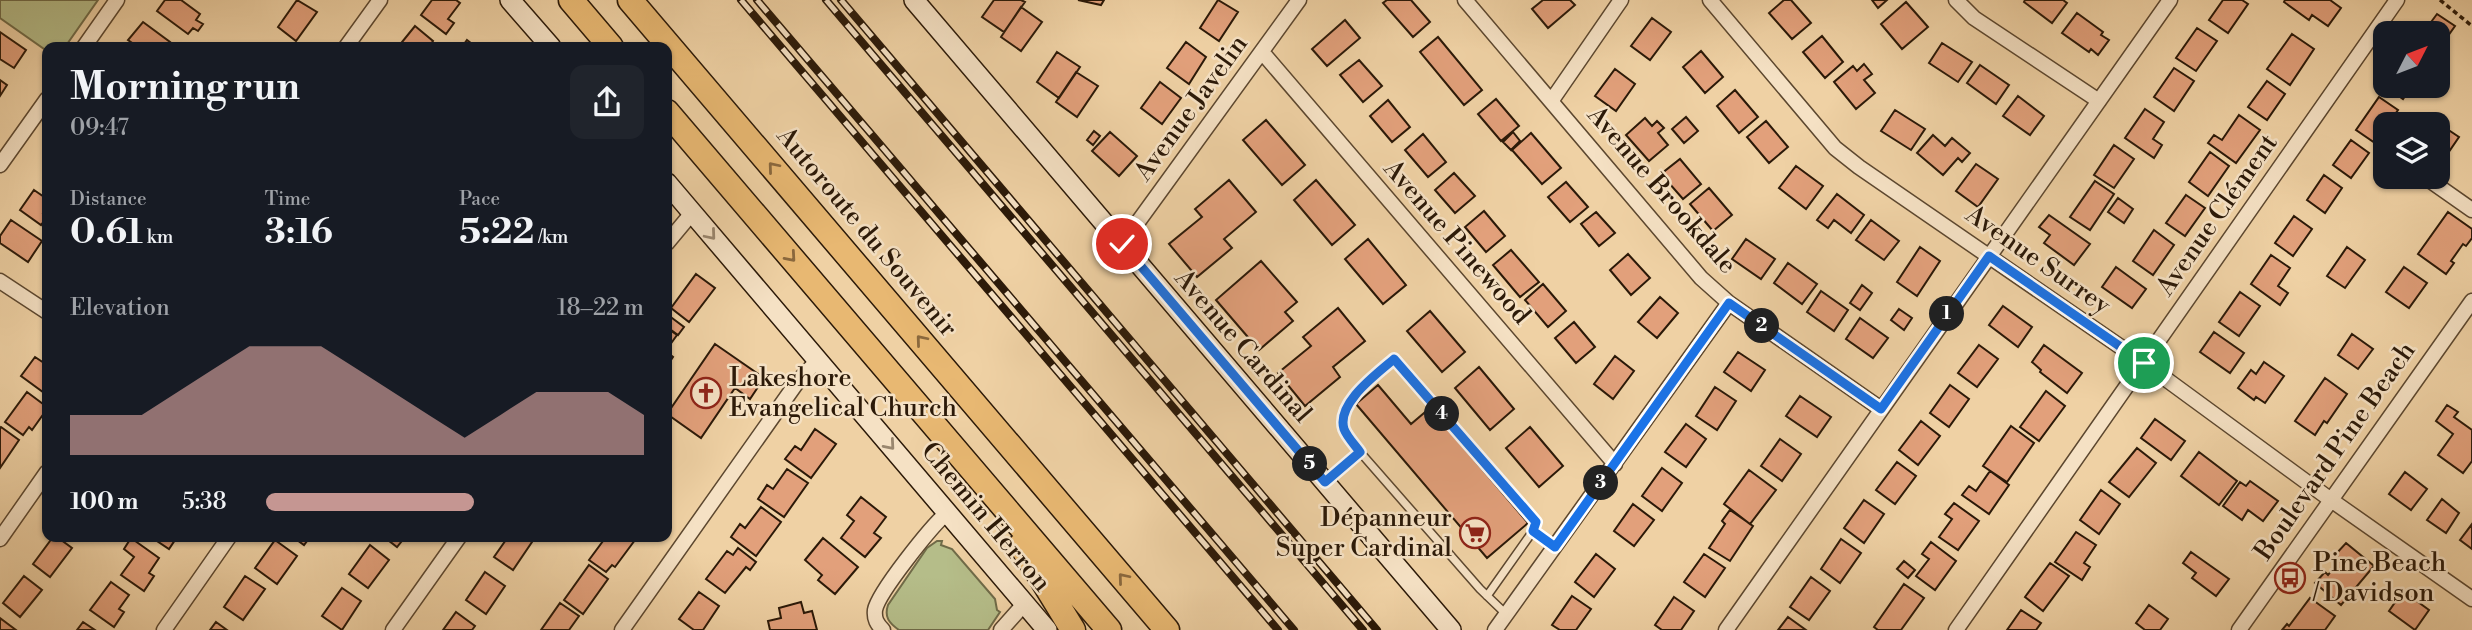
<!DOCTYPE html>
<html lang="en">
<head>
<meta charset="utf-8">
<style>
  :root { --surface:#171b24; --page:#20242c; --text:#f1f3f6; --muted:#9ea1a6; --accent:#c59692 }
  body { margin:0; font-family:"Libre Bodoni",serif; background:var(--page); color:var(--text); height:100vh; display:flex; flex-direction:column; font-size:26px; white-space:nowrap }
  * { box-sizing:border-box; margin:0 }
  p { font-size:23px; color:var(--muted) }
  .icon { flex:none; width:38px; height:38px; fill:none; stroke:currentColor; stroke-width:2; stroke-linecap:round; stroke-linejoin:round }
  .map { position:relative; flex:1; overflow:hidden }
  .panel { position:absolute; left:42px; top:42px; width:630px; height:500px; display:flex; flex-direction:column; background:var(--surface); border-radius:14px; box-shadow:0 2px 5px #0004 }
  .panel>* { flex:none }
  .needle { width:46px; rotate:48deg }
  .buttons { position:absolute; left:2373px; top:21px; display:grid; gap:14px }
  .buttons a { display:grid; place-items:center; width:77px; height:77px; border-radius:14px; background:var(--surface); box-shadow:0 2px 5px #0004; font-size:35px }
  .pin { position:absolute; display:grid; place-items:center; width:60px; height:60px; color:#fff; margin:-30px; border:4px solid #fff; border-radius:50%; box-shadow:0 2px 7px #0007 }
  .km { position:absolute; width:35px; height:35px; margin:-18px; border-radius:50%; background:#222; color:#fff; font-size:19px; line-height:35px; text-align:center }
  .round { display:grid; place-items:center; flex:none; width:74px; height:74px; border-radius:14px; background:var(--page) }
  .summary { display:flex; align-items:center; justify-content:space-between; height:119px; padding:0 28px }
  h1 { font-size:38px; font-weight:700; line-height:52px }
  .stats { display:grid; grid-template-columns:repeat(3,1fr); gap:10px; height:119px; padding:7px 28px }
  .stats div { display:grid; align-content:center }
  .stats b { font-size:35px; font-weight:700 }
  .stats small { font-size:19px; font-weight:400 }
  .stats p { font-size:19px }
  .chart { height:196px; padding:14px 28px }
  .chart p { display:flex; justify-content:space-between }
  .chart svg { width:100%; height:126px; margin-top:7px; fill:var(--accent); opacity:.7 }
  ul { padding:0 28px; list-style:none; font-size:23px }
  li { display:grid; grid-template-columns:112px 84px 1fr; align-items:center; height:52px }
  li i { height:18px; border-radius:9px; background:var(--accent) }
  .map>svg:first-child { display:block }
  .green { fill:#b5bd89; stroke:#706b48; stroke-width:2 }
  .building { fill:#e2a07b; stroke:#2b1908; stroke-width:2 }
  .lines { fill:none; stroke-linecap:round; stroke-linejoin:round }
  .service-casing { stroke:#5c472f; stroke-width:10 }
  .minor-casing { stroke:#5c472f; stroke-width:17 }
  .secondary-casing { stroke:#2b1908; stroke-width:22 }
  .motorway-casing { stroke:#2b1908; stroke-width:27 }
  .path { stroke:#2b1908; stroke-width:3.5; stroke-dasharray:5 3.5; stroke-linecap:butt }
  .service { stroke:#f5e1c4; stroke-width:7 }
  .minor { stroke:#f5e1c4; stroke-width:14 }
  .secondary { stroke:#f5e1c4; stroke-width:19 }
  .motorway { stroke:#e8b872; stroke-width:24 }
  .rail-casing { stroke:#2b1908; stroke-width:8 }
  .rail { stroke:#f5e1c4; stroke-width:5; stroke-dasharray:16; stroke-linecap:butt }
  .oneway { stroke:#8a683d }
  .oneway2 { stroke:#9a876f }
  .route-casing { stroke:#fff; stroke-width:14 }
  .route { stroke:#1a73e8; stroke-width:9 }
  .labels { text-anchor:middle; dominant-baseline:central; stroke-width:5; stroke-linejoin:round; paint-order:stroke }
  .street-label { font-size:26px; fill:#2b1908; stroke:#f5e1c4 }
  .poi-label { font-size:26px; fill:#2b1908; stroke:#f5e1c4; text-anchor:start }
</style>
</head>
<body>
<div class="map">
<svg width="2472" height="630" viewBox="0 0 2472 630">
  <rect width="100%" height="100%" fill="#efd1a4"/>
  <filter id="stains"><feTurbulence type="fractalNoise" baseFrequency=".00286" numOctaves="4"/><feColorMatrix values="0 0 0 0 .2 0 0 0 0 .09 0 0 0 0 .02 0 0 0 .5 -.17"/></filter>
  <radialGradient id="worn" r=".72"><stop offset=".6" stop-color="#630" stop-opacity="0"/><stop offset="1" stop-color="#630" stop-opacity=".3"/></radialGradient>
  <path class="green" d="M0 0H98L65 47H47V51L0 18Z
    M937 541H942L941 545 952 549 995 599 997 610 1000 612 988 630H899C889 623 884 617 888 605L927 548Z"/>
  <path class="building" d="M165 0H181L200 14 196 20 203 24 198 31 193 28 188 34 157 11Z
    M297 0 317 12 296 41 278 27Z
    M432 0H456L460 3 448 19 454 23 446 34 421 15Z
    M994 0H1021L1025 2 1004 32 982 17Z
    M1078 0H1104L1101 5Z
    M1218 0 1238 12 1219 41 1200 28Z
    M1387 0H1411L1430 22 1413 37 1383 3Z
    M1543 0H1570L1575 5 1548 28 1532 9Z
    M1784 0H1791L1811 23 1792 39 1769 13Z
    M1872 0H1887L1878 8Z
    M2025 0H2063L2067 3 2052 23 2024 2Z
    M2223 0H2242L2248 4 2228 33 2209 20Z
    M2285 0H2330L2341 8 2328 26 2312 15 2309 20 2284 2Z
    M1906 2 1928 27 1902 49 1881 24Z
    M1021 7 1042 22 1021 51 1001 37Z
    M2077 13 2103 32 2101 35 2109 40 2098 55 2091 49 2089 52 2062 33Z
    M2437 14 2455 26 2438 50V33H2423Z
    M1652 18 1671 32 1650 60 1631 46Z
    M1345 20 1360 38 1327 66 1312 49Z
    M143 22 170 42 166 47H138L128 40Z
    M415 26 433 41 429 47H398Z
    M2197 28 2217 41 2196 71 2176 58Z
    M0 32 26 50 14 68 0 59Z
    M2292 34 2314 49 2290 85 2267 69Z
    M1822 36 1843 62 1825 78 1803 52Z
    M1438 37 1482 90 1464 105 1420 52Z
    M467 40 476 47H462Z
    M1186 42 1206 57 1189 84 1167 68Z
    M1942 43 1972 62 1958 82 1929 63Z
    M1701 51 1723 77 1705 93 1683 67Z
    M1057 52 1080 67 1059 98 1037 82Z
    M1359 60 1382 86 1363 102 1340 75Z
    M1864 64 1872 74 1864 80 1875 93 1856 109 1834 82 1853 66 1857 71Z
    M1980 65 2009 85 1996 104 1967 83Z
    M2174 68 2194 81 2174 111 2154 97Z
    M1615 69 1635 84 1616 111 1595 96Z
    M1076 72 1098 86 1077 117 1056 102Z
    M0 80 7 85 0 96Z
    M2267 81 2285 94 2267 120 2248 107Z
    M1160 82 1181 98 1162 124 1141 108Z
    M2385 85V86H2412L2403 99 2385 86Z
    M1735 90 1758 117 1739 133 1717 106Z
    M2018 96 2044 116 2030 135 2003 116Z
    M2379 97 2398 110 2388 124H2385V134L2378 145 2356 130Z
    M1496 99 1519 126 1501 141 1478 114Z
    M1388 100 1410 127 1392 142 1370 116Z
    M2145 109 2164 122 2153 139 2162 145 2154 158 2125 138Z
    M1895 110 1925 129 1911 150 1881 131Z
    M2239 115 2260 130 2236 163 2208 143 2214 135 2222 140Z
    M1686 117 1698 131 1684 143 1672 129Z
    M1645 118 1652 126 1657 121 1664 128 1658 133 1668 145 1649 161 1626 135Z
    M1266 120 1305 165 1282 185 1243 140Z
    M1766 121 1788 147 1769 163 1747 137Z
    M2438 123 2459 137 2446 156 2438 150Z
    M1094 131 1100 136 1093 145 1087 140Z
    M1110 132 1137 156 1119 176 1092 151Z
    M1513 132 1520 141 1511 150 1503 142Z
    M1531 133 1561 168 1542 184 1512 150Z
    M1423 134 1446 162 1428 177 1405 150Z
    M1933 135 1945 146 1952 138 1970 153 1962 162 1958 158 1943 175 1917 153Z
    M2351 140 2369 153 2351 178 2333 165Z
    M2114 145 2134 159 2114 188 2094 175Z
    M2210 152 2229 166 2208 196 2189 182Z
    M1680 159 1701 184 1683 199 1661 174Z
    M1976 164 1998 179 1978 207 1956 191Z
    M1796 166 1823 186 1806 209 1779 188Z
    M1454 173 1475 196 1455 213 1435 190Z
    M2324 175 2342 188 2325 213 2307 200Z
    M1229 180 1256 212 1224 239 1232 248 1197 277 1169 244 1202 217 1195 209Z
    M1316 180 1355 225 1332 245 1294 200Z
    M2095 181 2114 194 2090 230 2070 217Z
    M1566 182 1588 207 1570 222 1548 197Z
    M1709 188 1732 215 1713 231 1690 204Z
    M34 190 47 199V207L43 213 47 217 41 225 20 210Z
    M1837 194 1864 215 1851 233 1834 220 1828 228 1817 220Z
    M2186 195 2205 208 2185 236 2166 223Z
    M2118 198 2133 209 2124 223 2108 212Z
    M1484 211 1505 236 1486 252 1465 227Z
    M1596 212 1615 233 1599 246 1581 224Z
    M2448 212 2472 229V238L2466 246 2463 244 2451 261 2454 263 2446 274 2418 254Z
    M2049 215 2090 244 2074 265 2044 243 2050 235 2039 227Z
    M2294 216 2312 229 2293 256 2275 243Z
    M11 220 42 241 28 262 0 243V236Z
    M1871 220 1899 241 1884 260 1856 240Z
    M2154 230 2174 245 2153 275 2133 261Z
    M1368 239 1406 285 1383 304 1345 259Z
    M1746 239 1775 259 1761 279 1732 259Z
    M1920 247 1940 261 1917 296 1897 282Z
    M2347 247 2365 260 2345 288 2327 276Z
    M1511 250 1539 282 1520 297 1493 265Z
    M1628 254 1650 278 1631 295 1610 270Z
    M2271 255 2290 268 2278 286 2288 293 2280 305 2251 284Z
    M1261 261 1297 302 1285 312 1293 321 1259 350 1216 300Z
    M1788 263 1817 284 1802 304 1774 283Z
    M2116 267 2146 289 2132 308 2102 287Z
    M2404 267 2427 283 2409 308 2386 292Z
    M696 274 715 288 689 322 671 308Z
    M1543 284 1566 311 1548 327 1525 300Z
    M1862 285 1872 293 1860 310 1850 303Z
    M1821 291 1848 310 1834 331 1807 312Z
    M2240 292 2260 306 2239 336 2219 322Z
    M1660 297 1678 313 1657 338 1638 322Z
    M2003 306 2032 327 2018 347 1989 325Z
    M1338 308 1365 341 1333 367 1340 377 1305 406 1278 373 1311 346 1303 337Z
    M1899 309 1912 318 1904 330 1891 320Z
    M1430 311 1465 352 1442 372 1407 331Z
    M668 315 684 327 678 335 667 327Z
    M1860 318 1888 338 1873 358 1846 339Z
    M1574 322 1595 347 1576 363 1555 338Z
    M667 328 677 335 667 349Z
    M2214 332 2244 353 2230 373 2200 352Z
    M2352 334 2373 349 2358 369 2338 355Z
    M715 344 764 378 750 399 735 388 701 438 667 414Z
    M1979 345 1998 359 1977 387 1958 373Z
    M2044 345 2082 373 2067 393 2040 372 2041 370 2032 362Z
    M667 352 673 357 667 366Z
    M1738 352 1765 370 1751 391 1724 372Z
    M1615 356 1634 371 1613 399 1594 384Z
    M35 357 47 365V395L21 376Z
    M2264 362 2284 376 2265 403 2256 397 2254 400 2238 388 2251 370 2256 374Z
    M1479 367 1514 409 1490 430 1455 388Z
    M2325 378 2347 394 2327 423 2324 421 2315 435 2295 421Z
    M1378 385 1411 424 1430 408 1528 523 1487 558 1356 404Z
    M1950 385 1969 399 1949 427 1930 413Z
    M1715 387 1736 401 1717 430 1696 416Z
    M2046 391 2065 406 2039 441 2020 427Z
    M27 392 47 407V409L32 430 29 427 23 435 5 422Z
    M1800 396 1831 417 1817 437 1786 416Z
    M2447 405 2458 412 2454 417 2472 430V461L2463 473 2438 455 2453 434 2436 421Z
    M2155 419 2185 441 2171 460 2141 438Z
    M1921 421 1940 436 1918 465 1899 450Z
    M1686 424 1706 439 1686 467 1665 452Z
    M2011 426 2034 443 2007 482 1983 466Z
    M1 427 19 440 0 468V428Z
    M1530 427 1563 466 1539 487 1506 448Z
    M815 429 836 444 811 478 785 459 795 446 801 450Z
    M1780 439 1801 454 1782 481 1761 466Z
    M2137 448 2156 463 2129 497 2109 482Z
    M2199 452 2237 481 2219 505 2181 476Z
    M1897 462 1916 476 1895 504 1876 490Z
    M1662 468 1682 483 1662 511 1642 496Z
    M787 469 808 483 784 517 758 499 767 485 773 489Z
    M1749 470 1776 490 1750 524 1724 504Z
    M1990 471 2009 485 1989 514 1962 495 1969 486 1976 491Z
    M2405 472 2427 489 2411 510 2389 494Z
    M2250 481 2278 501 2263 521 2248 510 2242 520 2223 506 2240 482 2246 486Z
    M2101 490 2120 504 2099 534 2080 520Z
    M861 497 886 517 874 533 881 538 865 557 841 538 854 521 847 515Z
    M2442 499 2459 513 2446 533 2427 520Z
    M1864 500 1884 514 1864 543 1844 528Z
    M1954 503 1979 521 1958 550 1939 537 1952 519 1945 514Z
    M1633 504 1654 520 1634 546 1614 531Z
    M761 507 781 522 756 556 731 537 740 524 745 528Z
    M1730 510 1753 526 1730 561 1709 548 1725 524 1722 521Z
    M2472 524V549L2460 540Z
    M2076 532 2096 545 2084 563 2090 567 2082 580 2055 562Z
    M53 537H57L72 548 50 577 33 564Z
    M151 537H177L169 549Z
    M293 537H310L304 545Z
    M384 537H405L397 547Z
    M508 537H525L532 542 513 570 494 557Z
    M606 537H631L635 540 615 567 612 565 606 572 589 560Z
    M131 538 159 558 149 573 154 576 144 591 121 575 134 557 124 549Z
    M823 538 858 567 835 594 818 580 822 575 805 560Z
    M1841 539 1861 553 1840 583 1821 569Z
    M275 540 297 556 277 584 255 568Z
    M1931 542 1956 561 1935 590 1916 576 1929 559 1922 554Z
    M2346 543 2374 566 2341 605 2315 583 2325 572 2328 575 2340 560 2335 555Z
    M370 545 389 560 368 588 349 574Z
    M738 548 756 562 750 570 746 567 725 593 706 579 727 551 733 555Z
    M2191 552 2229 579 2216 596 2192 578 2196 573 2183 563Z
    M1596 554 1615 569 1594 597 1575 582Z
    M1704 554 1725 568 1705 597 1684 582Z
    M1904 561 1915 570 1908 578 1897 569Z
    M2050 563 2069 576 2043 611 2025 597Z
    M589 565 608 579 583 614 564 600Z
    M485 572 505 586 486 614 466 600Z
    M24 576 42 590 20 617 3 603Z
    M245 576 265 589 243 620 224 607Z
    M1811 577 1830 591 1809 620 1790 607Z
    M111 582 129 595 119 609 124 612 114 627 90 610Z
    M1904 584 1924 598 1901 630H1878L1874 627Z
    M342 588 361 601 342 630 322 616Z
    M2403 591 2429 610 2415 630 2389 611Z
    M699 592 719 606 703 630H694L679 619Z
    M1572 596 1591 609 1576 630H1560L1552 625Z
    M1674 597 1694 611 1681 630H1662L1655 625Z
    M2310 598 2335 616 2325 630H2282L2287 624 2289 626Z
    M801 602 804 613 812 611 817 630H770L768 621 781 618 779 608Z
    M560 603 579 616 569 630H541Z
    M2149 605 2168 619 2160 630H2145L2136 623Z
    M2021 610 2041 623 2036 630H2007Z
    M456 612 475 626 472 630H443Z
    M1788 617 1806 630H1778Z
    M0 618 16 630H0Z
    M83 622 95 630H77Z
    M216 622 227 630H210Z"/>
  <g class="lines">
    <g class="service-casing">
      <path id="service" d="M1360 452C1355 445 1347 437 1344 429 1336 403 1377 374 1394 359L1536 522 1533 531
        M1325 481 1360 452 1480 589 1506 614
        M1487 596 1533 531 1555 547"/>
    </g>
    <g class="minor-casing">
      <path id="minor" d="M1465 0 1701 278 1729 303 1881 409
        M1710 0 1835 148 1859 167 2144 363 2331 500 2472 599
        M1956 0 1974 18 2099 101
        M84 47 117 0
        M346 47 380 0
        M1262 52 1615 464
        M1552 100 1621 0
        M0 165 47 99
        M2425 177 2472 210
        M667 243 692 213
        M1122 244 1299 0
        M0 281 47 312
        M0 539 47 472
        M164 630 229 537
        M393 630 459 537
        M622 630 798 381 818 360
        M883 630C877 624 874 619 875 610 878 593 932 525 948 512
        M1001 630 1025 603
        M1495 630 1729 303
        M1726 630 2170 0
        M1956 630 2397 0
        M2239 630 2472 301"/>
    </g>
    <g class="secondary-casing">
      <path id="secondary" d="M510 0 551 47
        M914 0 1451 630
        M667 183 1047 630"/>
    </g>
    <g class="motorway-casing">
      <path id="motorway" d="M571 0 611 47
        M630 0 1167 630
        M667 112 1109 630
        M1021 545 1073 630"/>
    </g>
    <path class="path" d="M2440 0 2472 26"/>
    <use href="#service" class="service"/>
    <use href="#minor" class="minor"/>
    <use href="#secondary" class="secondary"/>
    <use href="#motorway" class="motorway"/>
    <g class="rail-casing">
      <path id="rail" d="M741 0 1278 630
        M757 0 1294 630
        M826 0 1363 630
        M841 0 1377 630"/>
    </g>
    <use href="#rail" class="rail"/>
  </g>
  <defs><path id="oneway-chevron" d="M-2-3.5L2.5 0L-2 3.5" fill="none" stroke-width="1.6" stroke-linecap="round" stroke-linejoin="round" transform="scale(1.75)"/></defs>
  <g class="oneway">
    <use href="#oneway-chevron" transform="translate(773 167) rotate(-130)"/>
    <use href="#oneway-chevron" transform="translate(791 257) rotate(49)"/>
    <use href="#oneway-chevron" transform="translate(921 340) rotate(-130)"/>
    <use href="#oneway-chevron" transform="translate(1123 578) rotate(-130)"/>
  </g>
  <g class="oneway2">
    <use href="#oneway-chevron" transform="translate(711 235) rotate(50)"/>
    <use href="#oneway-chevron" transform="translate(890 445) rotate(49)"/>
  </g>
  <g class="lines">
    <g class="route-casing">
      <path id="route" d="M1122 244 1325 482 1360 452C1355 445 1347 437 1344 429 1336 403 1377 374 1394 359L1536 522 1533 531 1555 547 1729 303 1881 409 1989 256 2144 363"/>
    </g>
    <use href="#route" class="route"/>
  </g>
  <defs>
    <g id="church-ring" transform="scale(1.575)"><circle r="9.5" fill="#f5e1c4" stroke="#8f2418" stroke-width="1.5"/><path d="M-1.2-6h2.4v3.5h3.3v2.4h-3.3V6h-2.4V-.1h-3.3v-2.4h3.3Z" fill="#8f2418"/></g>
    <g id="supermarket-ring" transform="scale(1.575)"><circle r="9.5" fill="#f5e1c4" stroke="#8f2418" stroke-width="1.5"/><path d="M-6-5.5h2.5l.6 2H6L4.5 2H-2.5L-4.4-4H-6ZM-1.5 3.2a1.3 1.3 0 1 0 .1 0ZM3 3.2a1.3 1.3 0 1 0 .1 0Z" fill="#8f2418"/></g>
    <g id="bus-ring" transform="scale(1.575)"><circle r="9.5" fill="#f5e1c4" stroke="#8f2418" stroke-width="1.5"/><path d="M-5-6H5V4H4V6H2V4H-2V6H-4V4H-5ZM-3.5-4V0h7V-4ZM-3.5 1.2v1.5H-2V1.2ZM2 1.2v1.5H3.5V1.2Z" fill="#8f2418"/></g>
  </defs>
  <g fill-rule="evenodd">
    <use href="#church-ring" x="706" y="393"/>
    <use href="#supermarket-ring" x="1475" y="533"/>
    <use href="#bus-ring" x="2290" y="578"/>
  </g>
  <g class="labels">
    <g class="street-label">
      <text transform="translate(1191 108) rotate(-54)">Avenue Javelin</text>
      <text transform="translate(1662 190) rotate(49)">Avenue Brookdale</text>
      <text transform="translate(2217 215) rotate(-55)">Avenue Clément</text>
      <text transform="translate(867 232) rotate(50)">Autoroute du Souvenir</text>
      <text transform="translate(1457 242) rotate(49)">Avenue Pinewood</text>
      <text transform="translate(2038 260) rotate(35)">Avenue Surrey</text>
      <text transform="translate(1243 346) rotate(49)">Avenue Cardinal</text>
      <text transform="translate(2335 451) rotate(-55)">Boulevard Pine Beach</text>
      <text transform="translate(986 517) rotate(50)">Chemin Herron</text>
    </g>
    <g class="poi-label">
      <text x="729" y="378">Lakeshore<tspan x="729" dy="30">Evangelical Church</tspan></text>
      <text x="1452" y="518" text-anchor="end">Dépanneur<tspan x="1452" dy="30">Super Cardinal</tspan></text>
      <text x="2313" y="563">Pine Beach<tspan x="2313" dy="30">/ Davidson</tspan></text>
    </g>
  </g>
  <rect width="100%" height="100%" filter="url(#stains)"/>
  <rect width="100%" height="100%" fill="url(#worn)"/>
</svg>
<div class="buttons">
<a><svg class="needle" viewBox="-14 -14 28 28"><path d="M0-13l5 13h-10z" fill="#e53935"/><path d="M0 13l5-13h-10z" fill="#9ea1a6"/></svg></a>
<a><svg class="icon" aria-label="layers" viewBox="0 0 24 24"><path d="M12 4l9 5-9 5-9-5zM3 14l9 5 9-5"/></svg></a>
</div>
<div class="pin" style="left:2144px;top:363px;background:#1e9e55"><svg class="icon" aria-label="arrive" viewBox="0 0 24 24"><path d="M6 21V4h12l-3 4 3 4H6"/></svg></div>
<div class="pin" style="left:1122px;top:244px;background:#d93025"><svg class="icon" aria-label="check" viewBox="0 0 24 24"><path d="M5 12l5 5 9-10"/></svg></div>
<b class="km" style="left:1947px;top:314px">1</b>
<b class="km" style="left:1762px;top:326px">2</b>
<b class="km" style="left:1601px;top:483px">3</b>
<b class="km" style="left:1442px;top:414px">4</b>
<b class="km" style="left:1310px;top:464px">5</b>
<section class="panel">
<div class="summary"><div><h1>Morning run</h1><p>09:47</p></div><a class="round"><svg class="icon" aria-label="share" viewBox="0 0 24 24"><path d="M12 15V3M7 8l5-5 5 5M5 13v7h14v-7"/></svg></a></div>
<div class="stats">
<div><p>Distance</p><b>0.61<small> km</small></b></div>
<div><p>Time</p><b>3:16</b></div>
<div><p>Pace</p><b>5:22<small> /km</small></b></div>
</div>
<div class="chart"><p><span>Elevation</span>18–22 m</p>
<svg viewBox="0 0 160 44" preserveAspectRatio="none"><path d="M0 44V30L10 30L20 30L30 22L40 14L50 6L60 6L70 6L80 14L90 22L100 30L110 38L120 30L130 22L140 22L150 22L160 30V44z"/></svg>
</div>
<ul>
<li><b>100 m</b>5:38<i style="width:55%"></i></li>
</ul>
</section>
</div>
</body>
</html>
